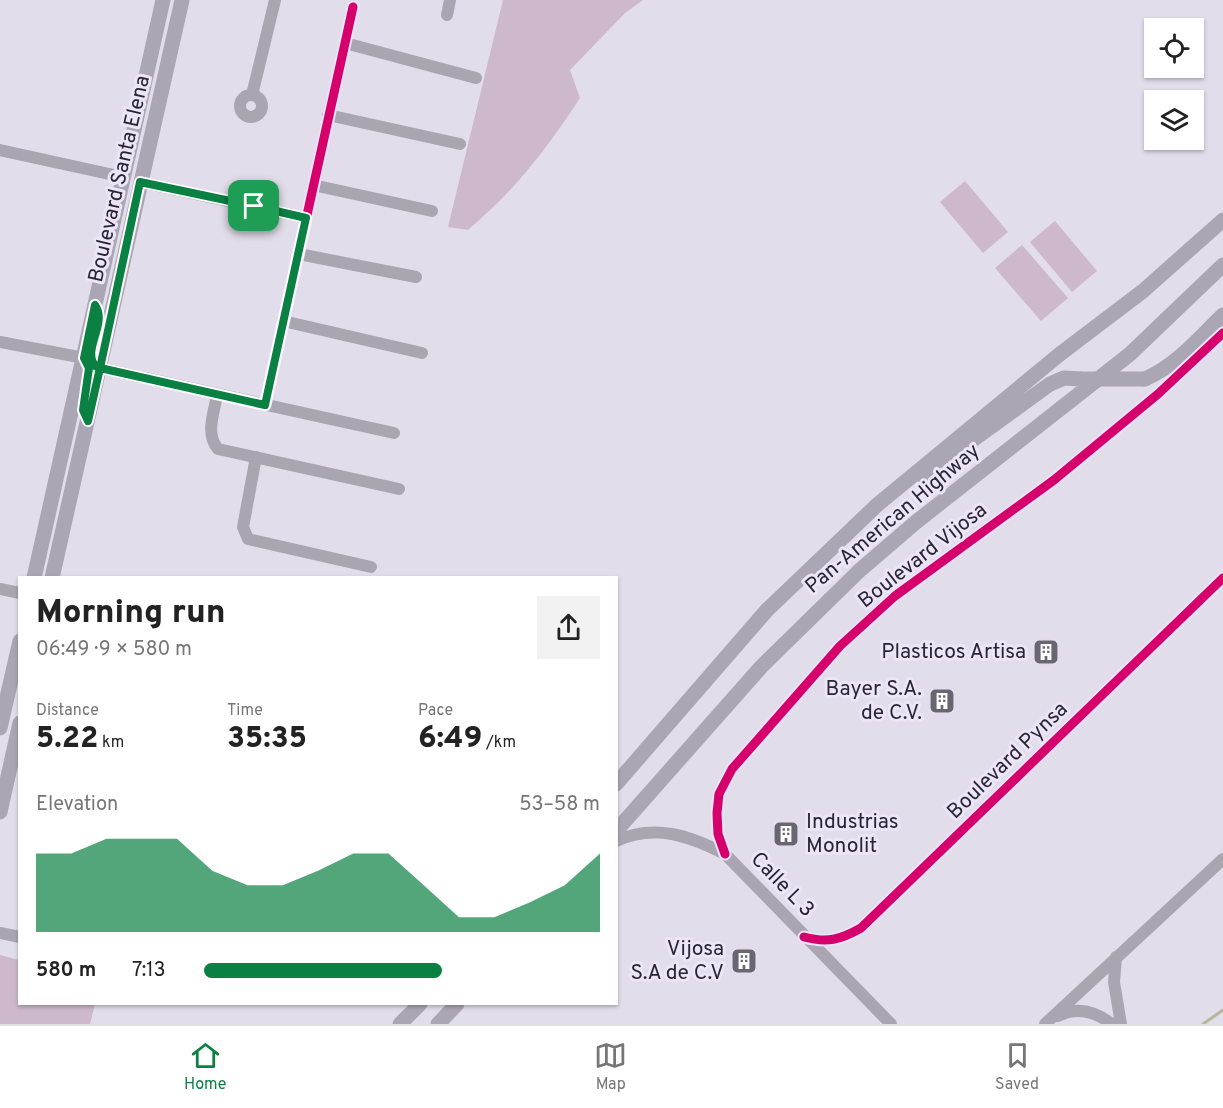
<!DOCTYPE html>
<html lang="en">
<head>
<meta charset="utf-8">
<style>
  :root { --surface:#fff; --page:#f2f2f2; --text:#222; --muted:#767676; --line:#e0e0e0; --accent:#0b8043 }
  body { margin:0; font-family:Overpass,sans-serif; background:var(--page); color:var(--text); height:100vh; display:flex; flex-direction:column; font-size:22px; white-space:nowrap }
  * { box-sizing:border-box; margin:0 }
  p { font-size:20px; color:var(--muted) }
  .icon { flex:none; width:33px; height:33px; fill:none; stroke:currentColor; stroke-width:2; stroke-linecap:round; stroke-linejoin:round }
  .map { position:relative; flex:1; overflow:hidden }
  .details { position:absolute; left:18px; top:576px; width:600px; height:429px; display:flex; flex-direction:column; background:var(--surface); border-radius:0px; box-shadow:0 2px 4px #0004 }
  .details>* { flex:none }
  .fabs { position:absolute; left:1144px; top:18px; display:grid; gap:12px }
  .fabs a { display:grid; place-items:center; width:60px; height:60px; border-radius:0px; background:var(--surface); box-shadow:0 2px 4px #0004; font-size:30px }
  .pin { position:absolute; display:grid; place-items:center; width:51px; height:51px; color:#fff; margin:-26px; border-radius:12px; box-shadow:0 3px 9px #0006 }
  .round { display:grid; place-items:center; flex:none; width:63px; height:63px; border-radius:0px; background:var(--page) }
  .head { display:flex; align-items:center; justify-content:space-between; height:102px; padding:0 18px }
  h1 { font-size:33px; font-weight:800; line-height:45px }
  .metrics { display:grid; grid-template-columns:repeat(3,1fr); gap:9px; height:102px; padding:6px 18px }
  .metrics div { display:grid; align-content:center }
  .metrics b { font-size:30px; font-weight:800 }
  .metrics small { font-size:16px; font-weight:400 }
  .metrics p { font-size:16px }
  .chart { height:168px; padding:12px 18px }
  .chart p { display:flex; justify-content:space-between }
  .chart svg { width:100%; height:108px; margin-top:6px; fill:var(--accent); opacity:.7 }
  ul { padding:0 18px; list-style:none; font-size:20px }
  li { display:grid; grid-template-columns:96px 72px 1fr; align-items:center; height:45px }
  li i { height:15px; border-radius:8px; background:var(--accent) }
  .menu { display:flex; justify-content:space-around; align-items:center; height:84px; border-top:2px solid var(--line); background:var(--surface); font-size:16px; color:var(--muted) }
  .menu a { display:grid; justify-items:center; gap:3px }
  .menu .selected { color:var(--accent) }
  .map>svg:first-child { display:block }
  .green { fill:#cdb8cc }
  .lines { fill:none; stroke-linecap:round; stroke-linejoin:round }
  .stream { stroke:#bab69c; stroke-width:3 }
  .minor { stroke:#aaa6b1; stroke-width:12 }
  .major { stroke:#aba6b3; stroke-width:15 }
  .major-bridge { stroke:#aba6b3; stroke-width:15 }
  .cycleway-casing { stroke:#ece4f7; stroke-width:13 }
  .cycleway { stroke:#d6006c; stroke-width:9 }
  .route-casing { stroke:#fff; stroke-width:12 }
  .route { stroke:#0b8043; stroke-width:8 }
  .labels { text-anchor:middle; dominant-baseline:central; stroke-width:6; stroke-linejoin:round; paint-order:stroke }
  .street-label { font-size:21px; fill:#282632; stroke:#ece4f7 }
  .poi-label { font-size:21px; fill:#282632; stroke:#ece4f7; text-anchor:end }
</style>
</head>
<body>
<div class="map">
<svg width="1223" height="1024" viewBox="0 0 1223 1024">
  <rect width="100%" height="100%" fill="#e2ddea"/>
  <path class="green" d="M503 0H643L625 13 570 70 580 98C545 151 517 188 468 230L448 227Z
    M965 181 1008 232 983 253 940 202Z
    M1055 221 1097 271 1072 292 1030 242Z
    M1022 245 1068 298 1041 321 995 268Z
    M0 955 19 960 20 1004H95L90 1024H0Z"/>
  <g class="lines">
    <path class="stream" d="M1203 1024 1223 1010"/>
    <path class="minor" d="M447 15 450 0
      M345 43 476 78
      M240 106a11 11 0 1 1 22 0a11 11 0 1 1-22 0Z
      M252 95 275 0
      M328 115 460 144
      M0 150 123 177
      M140 182 306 218
      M313 185 432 211
      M299 254 416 277
      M283 321 422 353
      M0 342 84 358
      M100 368 394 433
      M217 395C214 413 205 434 218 449L399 489
      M265 405 353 7
      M256 457 243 527 248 539 371 567
      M0 589 20 593
      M616 841C655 823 690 836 725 854L891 1024
      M725 854 718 834 717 813 719 794 732 769 840 646 895 596 1054 480 1158 394 1223 333
      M0 933 20 937
      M804 937C827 943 840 940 861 928L1223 578
      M1116 957 1114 982 1121 1024
      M1058 1016C1077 1006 1096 1012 1112 1024
      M1045 1024 1223 859"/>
    <path class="major" d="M1145 379C1177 365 1198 339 1223 315
      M923 476 1050 384 1064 378 1081 379
      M34 578 163 0
      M52 578 182 0
      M0 728 20 641
      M616 784 767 610 877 505 1060 354 1143 291 1223 220
      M0 812 20 723
      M616 831 761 667 859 571 916 522 1130 354 1223 265
      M400 1024 420 1004
      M438 1024 457 1004"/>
    <path class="major-bridge" d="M1081 379H1145"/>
    <g class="cycleway-casing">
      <path id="cycleway" d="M265 405 353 7
        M725 854 718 834 717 813 719 794 732 769 840 646 895 596 1054 480 1158 394 1223 333
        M804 937C827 943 840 940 861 928L1223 578"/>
    </g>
    <use href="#cycleway" class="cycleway"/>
  </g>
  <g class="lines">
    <g class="route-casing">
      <path id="route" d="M254 206 140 182 100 368 95 366C82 348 108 324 95 305L84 358 89 368 83 410 88 421 100 368 265 405 306 218 254 206"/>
    </g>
    <use href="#route" class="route"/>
  </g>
  <defs>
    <g id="building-square" transform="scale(1.35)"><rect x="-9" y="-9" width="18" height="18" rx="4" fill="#696672" stroke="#ece4f7"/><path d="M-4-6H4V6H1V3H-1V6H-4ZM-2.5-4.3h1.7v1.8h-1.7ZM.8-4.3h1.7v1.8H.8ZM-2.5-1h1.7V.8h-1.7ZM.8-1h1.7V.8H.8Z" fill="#fff"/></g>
  </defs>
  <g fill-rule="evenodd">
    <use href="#building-square" x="1046" y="652"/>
    <use href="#building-square" x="942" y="701"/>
    <use href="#building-square" x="786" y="834"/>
    <use href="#building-square" x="744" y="961"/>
  </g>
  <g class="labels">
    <g class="street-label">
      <text transform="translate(120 179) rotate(-77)">Boulevard Santa Elena</text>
      <text transform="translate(893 519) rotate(-40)">Pan-American Highway</text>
      <text transform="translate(923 556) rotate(-38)">Boulevard Vijosa</text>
      <text transform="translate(1008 761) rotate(-44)">Boulevard Pynsa</text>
      <text transform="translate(782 885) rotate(46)">Calle L 3</text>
    </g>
    <g class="poi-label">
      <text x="1026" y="652">Plasticos Artisa</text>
      <text x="922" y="689">Bayer S.A.<tspan x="922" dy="24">de C.V.</tspan></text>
      <text x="806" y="822" text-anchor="start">Industrias<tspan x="806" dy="24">Monolit</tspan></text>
      <text x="724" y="949">Vijosa<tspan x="724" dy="24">S.A de C.V</tspan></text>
    </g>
  </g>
</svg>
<div class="fabs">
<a><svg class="icon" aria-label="locate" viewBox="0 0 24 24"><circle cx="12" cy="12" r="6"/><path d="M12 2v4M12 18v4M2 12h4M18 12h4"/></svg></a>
<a><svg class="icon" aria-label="layers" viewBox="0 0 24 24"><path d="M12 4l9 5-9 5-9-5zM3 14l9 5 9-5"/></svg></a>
</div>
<div class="pin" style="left:254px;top:206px;background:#1e9e55"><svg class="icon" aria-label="arrive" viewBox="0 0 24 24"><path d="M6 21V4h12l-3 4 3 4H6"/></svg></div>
<section class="details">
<div class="head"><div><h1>Morning run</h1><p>06:49 · 9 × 580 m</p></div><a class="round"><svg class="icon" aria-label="share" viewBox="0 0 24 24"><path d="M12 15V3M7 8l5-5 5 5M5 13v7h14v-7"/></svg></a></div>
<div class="metrics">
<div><p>Distance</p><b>5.22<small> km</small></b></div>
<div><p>Time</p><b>35:35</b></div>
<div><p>Pace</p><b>6:49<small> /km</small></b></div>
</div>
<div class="chart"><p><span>Elevation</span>53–58 m</p>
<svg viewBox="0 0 160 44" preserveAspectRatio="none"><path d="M0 44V12L10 12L20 6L30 6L40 6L50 19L60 25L70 25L80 19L90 12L100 12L110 25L120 38L130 38L140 32L150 25L160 12V44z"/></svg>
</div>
<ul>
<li><b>580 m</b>7:13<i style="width:60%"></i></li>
</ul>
</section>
</div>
<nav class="menu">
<a class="selected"><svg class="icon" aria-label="home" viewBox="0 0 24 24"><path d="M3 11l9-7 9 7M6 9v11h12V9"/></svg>Home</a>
<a><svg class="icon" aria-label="map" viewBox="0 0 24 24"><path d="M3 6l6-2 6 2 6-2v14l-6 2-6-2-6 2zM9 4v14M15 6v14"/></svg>Map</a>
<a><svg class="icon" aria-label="saved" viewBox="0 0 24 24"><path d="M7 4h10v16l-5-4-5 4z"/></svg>Saved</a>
</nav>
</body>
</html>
